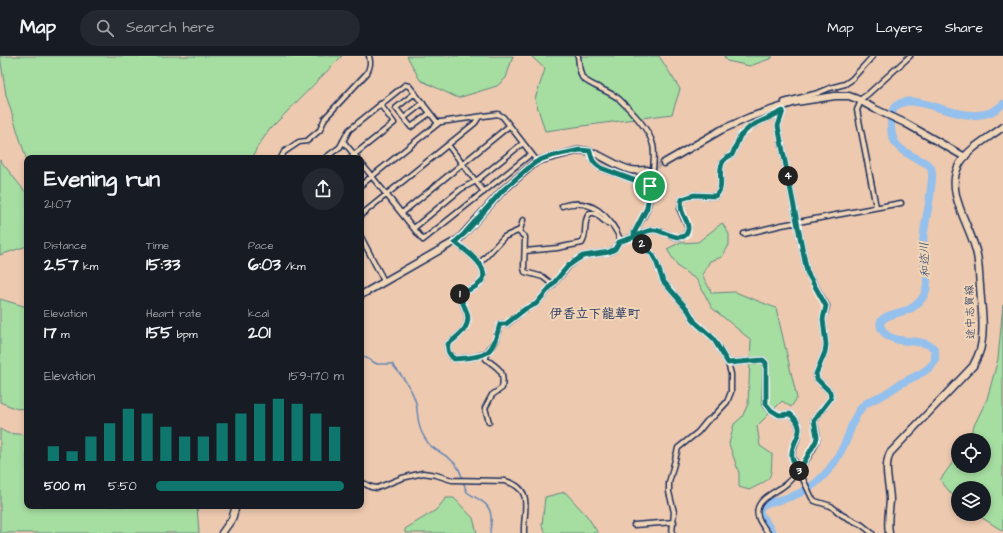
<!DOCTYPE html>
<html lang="en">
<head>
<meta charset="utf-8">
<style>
  :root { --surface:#171b24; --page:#242831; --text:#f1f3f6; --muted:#9ea1a6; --line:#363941; --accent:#0f766e }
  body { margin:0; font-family:"Architects Daughter","Klee One",sans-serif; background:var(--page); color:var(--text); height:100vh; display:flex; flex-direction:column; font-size:15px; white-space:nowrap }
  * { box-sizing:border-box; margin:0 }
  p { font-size:13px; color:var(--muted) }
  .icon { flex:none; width:22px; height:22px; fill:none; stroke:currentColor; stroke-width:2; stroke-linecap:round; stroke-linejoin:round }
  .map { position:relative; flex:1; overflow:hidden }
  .details { position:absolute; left:24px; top:99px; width:340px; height:354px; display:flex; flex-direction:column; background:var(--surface); border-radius:8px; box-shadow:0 2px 6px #0003 }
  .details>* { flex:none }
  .controls { position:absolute; left:951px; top:377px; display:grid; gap:8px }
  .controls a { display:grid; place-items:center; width:40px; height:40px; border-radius:50%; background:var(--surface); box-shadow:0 2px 6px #0003; font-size:20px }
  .pin { position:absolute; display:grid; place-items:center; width:34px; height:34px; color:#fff; margin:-17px; border:2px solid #fff; border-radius:50%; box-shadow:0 1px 4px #0007 }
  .km { position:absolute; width:20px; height:20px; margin:-10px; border-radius:50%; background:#222; color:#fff; font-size:11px; line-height:20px; text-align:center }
  .round { display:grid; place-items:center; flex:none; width:42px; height:42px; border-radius:21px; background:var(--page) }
  .headline { display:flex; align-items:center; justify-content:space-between; height:68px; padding:0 20px }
  h1 { font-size:22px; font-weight:700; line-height:30px }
  .figures { display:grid; grid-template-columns:repeat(3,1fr); gap:6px; height:68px; padding:4px 20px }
  .figures div { display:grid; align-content:center }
  .figures b { font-size:17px; font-weight:700 }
  .figures small { font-size:11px; font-weight:400 }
  .figures p { font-size:11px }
  .chart { height:112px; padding:8px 20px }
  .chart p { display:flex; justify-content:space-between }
  .chart svg { width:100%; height:72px; margin-top:4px; stroke:var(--accent); stroke-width:6 }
  ul { padding:0 20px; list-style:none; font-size:13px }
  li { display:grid; grid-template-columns:64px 48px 1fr; align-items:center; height:30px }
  li i { height:10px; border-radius:5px; background:var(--accent) }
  header { display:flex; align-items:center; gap:24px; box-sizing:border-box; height:56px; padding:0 20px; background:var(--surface); border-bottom:1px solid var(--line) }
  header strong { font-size:19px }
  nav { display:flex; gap:22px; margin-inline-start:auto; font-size:14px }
  .search { width:280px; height:36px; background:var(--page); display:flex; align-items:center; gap:10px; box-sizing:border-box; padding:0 14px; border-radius:22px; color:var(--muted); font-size:15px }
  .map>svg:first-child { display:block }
  .green { fill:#a6dda1; stroke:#608680 }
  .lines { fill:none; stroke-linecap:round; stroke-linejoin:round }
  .stream { stroke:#6486b4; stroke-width:1.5 }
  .river { stroke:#94c0ed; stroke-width:8 }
  .secondary-tunnel { stroke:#c3aa9f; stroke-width:6; stroke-dasharray:6 3; stroke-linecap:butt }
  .street-casing { stroke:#1b2f5e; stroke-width:7 }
  .secondary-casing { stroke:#1b2f5e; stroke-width:9 }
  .street { stroke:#f1d5b7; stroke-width:4 }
  .secondary { stroke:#f1d5b7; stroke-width:6 }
  .route-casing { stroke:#fff; stroke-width:8 }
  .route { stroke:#0f766e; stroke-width:5 }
  .labels { text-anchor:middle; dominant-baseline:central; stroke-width:4; stroke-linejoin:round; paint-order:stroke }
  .street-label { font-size:11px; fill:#1b2f5e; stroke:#f1d5b7 }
  .water-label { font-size:12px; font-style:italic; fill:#2d4573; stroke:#f1d5b7 }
  .quarter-label { font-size:13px; font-weight:bold; fill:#1b2f5e; stroke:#f1d5b7 }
</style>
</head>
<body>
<header>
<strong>Map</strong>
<div class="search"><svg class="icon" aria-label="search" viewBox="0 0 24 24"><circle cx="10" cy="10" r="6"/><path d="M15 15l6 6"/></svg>Search here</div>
<nav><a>Map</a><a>Layers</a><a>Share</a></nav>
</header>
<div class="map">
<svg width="1003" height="477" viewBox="0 0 1003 477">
  <rect width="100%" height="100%" fill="#edc9af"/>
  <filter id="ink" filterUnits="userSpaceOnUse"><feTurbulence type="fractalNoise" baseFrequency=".025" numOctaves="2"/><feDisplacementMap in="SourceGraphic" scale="8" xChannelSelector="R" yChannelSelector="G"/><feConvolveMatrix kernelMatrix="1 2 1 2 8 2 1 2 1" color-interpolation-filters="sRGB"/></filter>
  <g filter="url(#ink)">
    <path class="green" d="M0 0H342L270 73 256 93 253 102H27V105L6 39Z
      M407 0H513L506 22 497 30 458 42 420 24Z
      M531 0H659L680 33 672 58 545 75 535 43 545 13Z
      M724 0H772V2L750 10 727 5Z
      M0 104 27 138V190L0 199Z
      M722 167 729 178V189L722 201 710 205 702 219 712 237 735 236 776 252 797 342 791 351 782 345 757 370 760 390 772 398C771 424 773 422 749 434L739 431V417L729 388 734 368 742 361 748 348 751 284 712 252 697 224 678 211 667 193 679 187 698 186Z
      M0 243 27 251V352L17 353 0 346Z
      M1003 249V475L976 458H984V432H958V446L940 424 958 399V410H984V384H967L987 343 998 303Z
      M0 373 7 377 27 379V450H197L199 477H0Z
      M565 436 587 460 598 477H546L542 470 545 441Z
      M446 442H454L473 462 477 477H405V473L436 454Z"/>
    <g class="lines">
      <path class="stream" d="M361 299 377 308H392C401 319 412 332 416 347 418 357 417 367 422 377 425 383 429 390 435 393 444 399 453 403 458 412 463 420 463 428 467 436 476 443 490 446 491 460 492 466 490 472 490 477"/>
      <path class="river" d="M773 477 759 456 761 451 764 448C772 446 781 444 790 441 818 432 835 410 846 385 851 373 854 359 863 350 869 344 878 342 885 338 890 335 895 331 900 328 912 321 927 317 935 305V294C926 280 893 291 883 275 871 259 902 257 910 253 915 250 920 246 923 241 932 227 923 208 923 193 922 172 930 152 931 131 932 125 933 117 931 112 930 109 926 107 922 105 903 96 890 90 891 67 891 61 892 53 896 50 918 31 971 80 1003 48"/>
      <path class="secondary-tunnel" d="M647 114 664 107"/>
      <g class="street-casing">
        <path id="street" d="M578 0C579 7 579 15 582 21 586 28 610 35 619 43 630 53 650 74 653 89 656 99 650 143 647 153 644 161 638 169 634 177V181L652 198 656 205 663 225 688 254 695 266 713 282 728 307 763 304 766 307 765 348 771 354 779 359 790 358C808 372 794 383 792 400L812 442 815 445 831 450 842 459 862 469 872 477
          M415 37 396 52 411 71 430 57
          M857 43H861L868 38 910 0
          M861 45 857 54 876 151
          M784 46 818 37 830 32 845 28 851 24 873 0
          M404 62 423 47
          M343 85 357 102
          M448 89 484 136
          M590 95C592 104 593 107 601 112L650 130
          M281 102 284 96 299 86 307 85 320 74 325 62 367 17C370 11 371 7 369 0
          M325 102 340 91 349 74 405 29 409 30 437 66H441L498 58 503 61 537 105
          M350 102 394 67 380 48
          M361 107 423 184 531 98
          M361 129 440 66
          M562 150C591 141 610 159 621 185
          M402 157 509 70
          M361 159 475 67 479 61
          M414 172 461 133 476 125 523 87
          M518 175 525 181 524 212 525 216 543 221 553 229
          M744 178 782 169 901 147
          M361 181 384 225
          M455 186C467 196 499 216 475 231 470 234 465 235 460 238 460 245 464 249 466 255 472 271 459 279 448 288 447 295 449 298 454 303L474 301 486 297
          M525 195 557 192 582 187C588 178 582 165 590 157H595L608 168 611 167
          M480 207 504 181 520 174 523 164
          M489 366 485 352 492 339 502 332C505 314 499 313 486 303V297L495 286 500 268H507L525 253 536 248 569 210 578 203 583 200 609 196 615 193 619 186C629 183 644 174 654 174 666 174 684 192 688 172L680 154 682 143 694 139 715 140C729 131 710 107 732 99L740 80 751 70 783 55
          M361 426 371 431 377 432 402 422 423 417 436 419 452 424 505 425C535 433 523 454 524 477
          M634 469 674 466
          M672 477 674 456 669 436V427L678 392 698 376 707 365 714 360 727 346 731 336V318L728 307
          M768 477C763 470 755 461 758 452 761 441 778 435 786 428 795 420 815 395 817 383 818 377 815 370 814 364L831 342 830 336 817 323 816 318 825 296 826 289 823 263 827 250 807 216 778 70 783 53"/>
      </g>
      <g class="secondary-casing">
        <path id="secondary" d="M664 107 721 74 750 61 796 46 835 40H849L857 43 875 53 905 67 965 101
          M361 239 459 183 502 135 537 105 580 94C599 95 613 110 631 114 636 115 642 114 647 114
          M222 477 232 463 236 450
          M889 477C887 466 889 456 890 445 890 429 883 412 890 397L973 310C976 304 980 297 981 290 985 271 981 249 980 230 979 220 979 209 977 199 972 172 944 136 959 109 968 92 989 82 1003 71"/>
      </g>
      <use href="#street" class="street"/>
      <use href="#secondary" class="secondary"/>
    </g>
  </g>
  <g class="lines" filter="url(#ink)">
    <g class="route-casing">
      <path id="route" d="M650 130 601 112C593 107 592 104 590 95L580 94C565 98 544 99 532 109L502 135 464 178 455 186C467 196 499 216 475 231 470 234 465 235 460 238 460 243 463 247 465 252 474 269 460 279 448 288 447 295 449 298 454 303 463 302 479 302 486 297 495 291 497 277 500 268H506L525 253 536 248 568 210 578 203 583 200 609 196 615 193 619 186 634 181 652 198 656 205 663 225 688 254 695 266 713 282 728 307 763 304 766 307V348L771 354 779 359 790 358C811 375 789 385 792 401 793 406 797 411 799 415L816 385 817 381 814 364 831 342 830 336 817 323 816 318 825 296 826 289 823 263 826 250 807 216 778 70 783 55 751 70 740 80 732 99C710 107 729 131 715 140L694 139 682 143C678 159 689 162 688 173 686 190 664 175 655 174 648 173 641 178 634 181V177L647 152 650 130"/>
    </g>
    <use href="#route" class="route"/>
  </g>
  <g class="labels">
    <g class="street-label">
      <text transform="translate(970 256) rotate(-92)">途中志賀線</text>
    </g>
    <g class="water-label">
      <text transform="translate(925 204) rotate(-92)">和迩川</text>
    </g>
    <g class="quarter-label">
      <text x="595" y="258">伊香立下龍華町</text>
    </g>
  </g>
</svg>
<div class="controls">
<a><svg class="icon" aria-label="locate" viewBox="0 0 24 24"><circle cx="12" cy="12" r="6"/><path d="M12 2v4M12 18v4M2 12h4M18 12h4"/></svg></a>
<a><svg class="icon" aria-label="layers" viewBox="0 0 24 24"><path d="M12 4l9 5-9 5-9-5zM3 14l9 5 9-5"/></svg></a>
</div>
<div class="pin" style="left:650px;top:130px;background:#1e9e55"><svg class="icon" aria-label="arrive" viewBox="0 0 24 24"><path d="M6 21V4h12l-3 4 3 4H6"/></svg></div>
<b class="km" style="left:460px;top:238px">1</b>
<b class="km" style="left:642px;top:188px">2</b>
<b class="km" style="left:799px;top:415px">3</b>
<b class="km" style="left:788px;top:120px">4</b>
<section class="details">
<div class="headline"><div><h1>Evening run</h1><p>21:07</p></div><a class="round"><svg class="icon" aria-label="share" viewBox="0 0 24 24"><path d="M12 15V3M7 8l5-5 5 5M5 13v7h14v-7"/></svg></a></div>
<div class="figures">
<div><p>Distance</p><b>2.57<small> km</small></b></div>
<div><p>Time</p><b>15:33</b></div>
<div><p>Pace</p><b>6:03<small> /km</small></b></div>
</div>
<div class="figures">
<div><p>Elevation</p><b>17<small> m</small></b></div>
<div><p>Heart rate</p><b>155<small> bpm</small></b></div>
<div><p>kcal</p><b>201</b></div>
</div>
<div class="chart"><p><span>Elevation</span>159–170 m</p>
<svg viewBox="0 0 160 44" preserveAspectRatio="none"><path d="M5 44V35M15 44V38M25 44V29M35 44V21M45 44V12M55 44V15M65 44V23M75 44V29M85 44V29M95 44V21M105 44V15M115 44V9M125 44V6M135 44V9M145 44V15M155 44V23"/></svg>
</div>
<ul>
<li><b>500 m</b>5:50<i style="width:100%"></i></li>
</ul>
</section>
</div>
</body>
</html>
